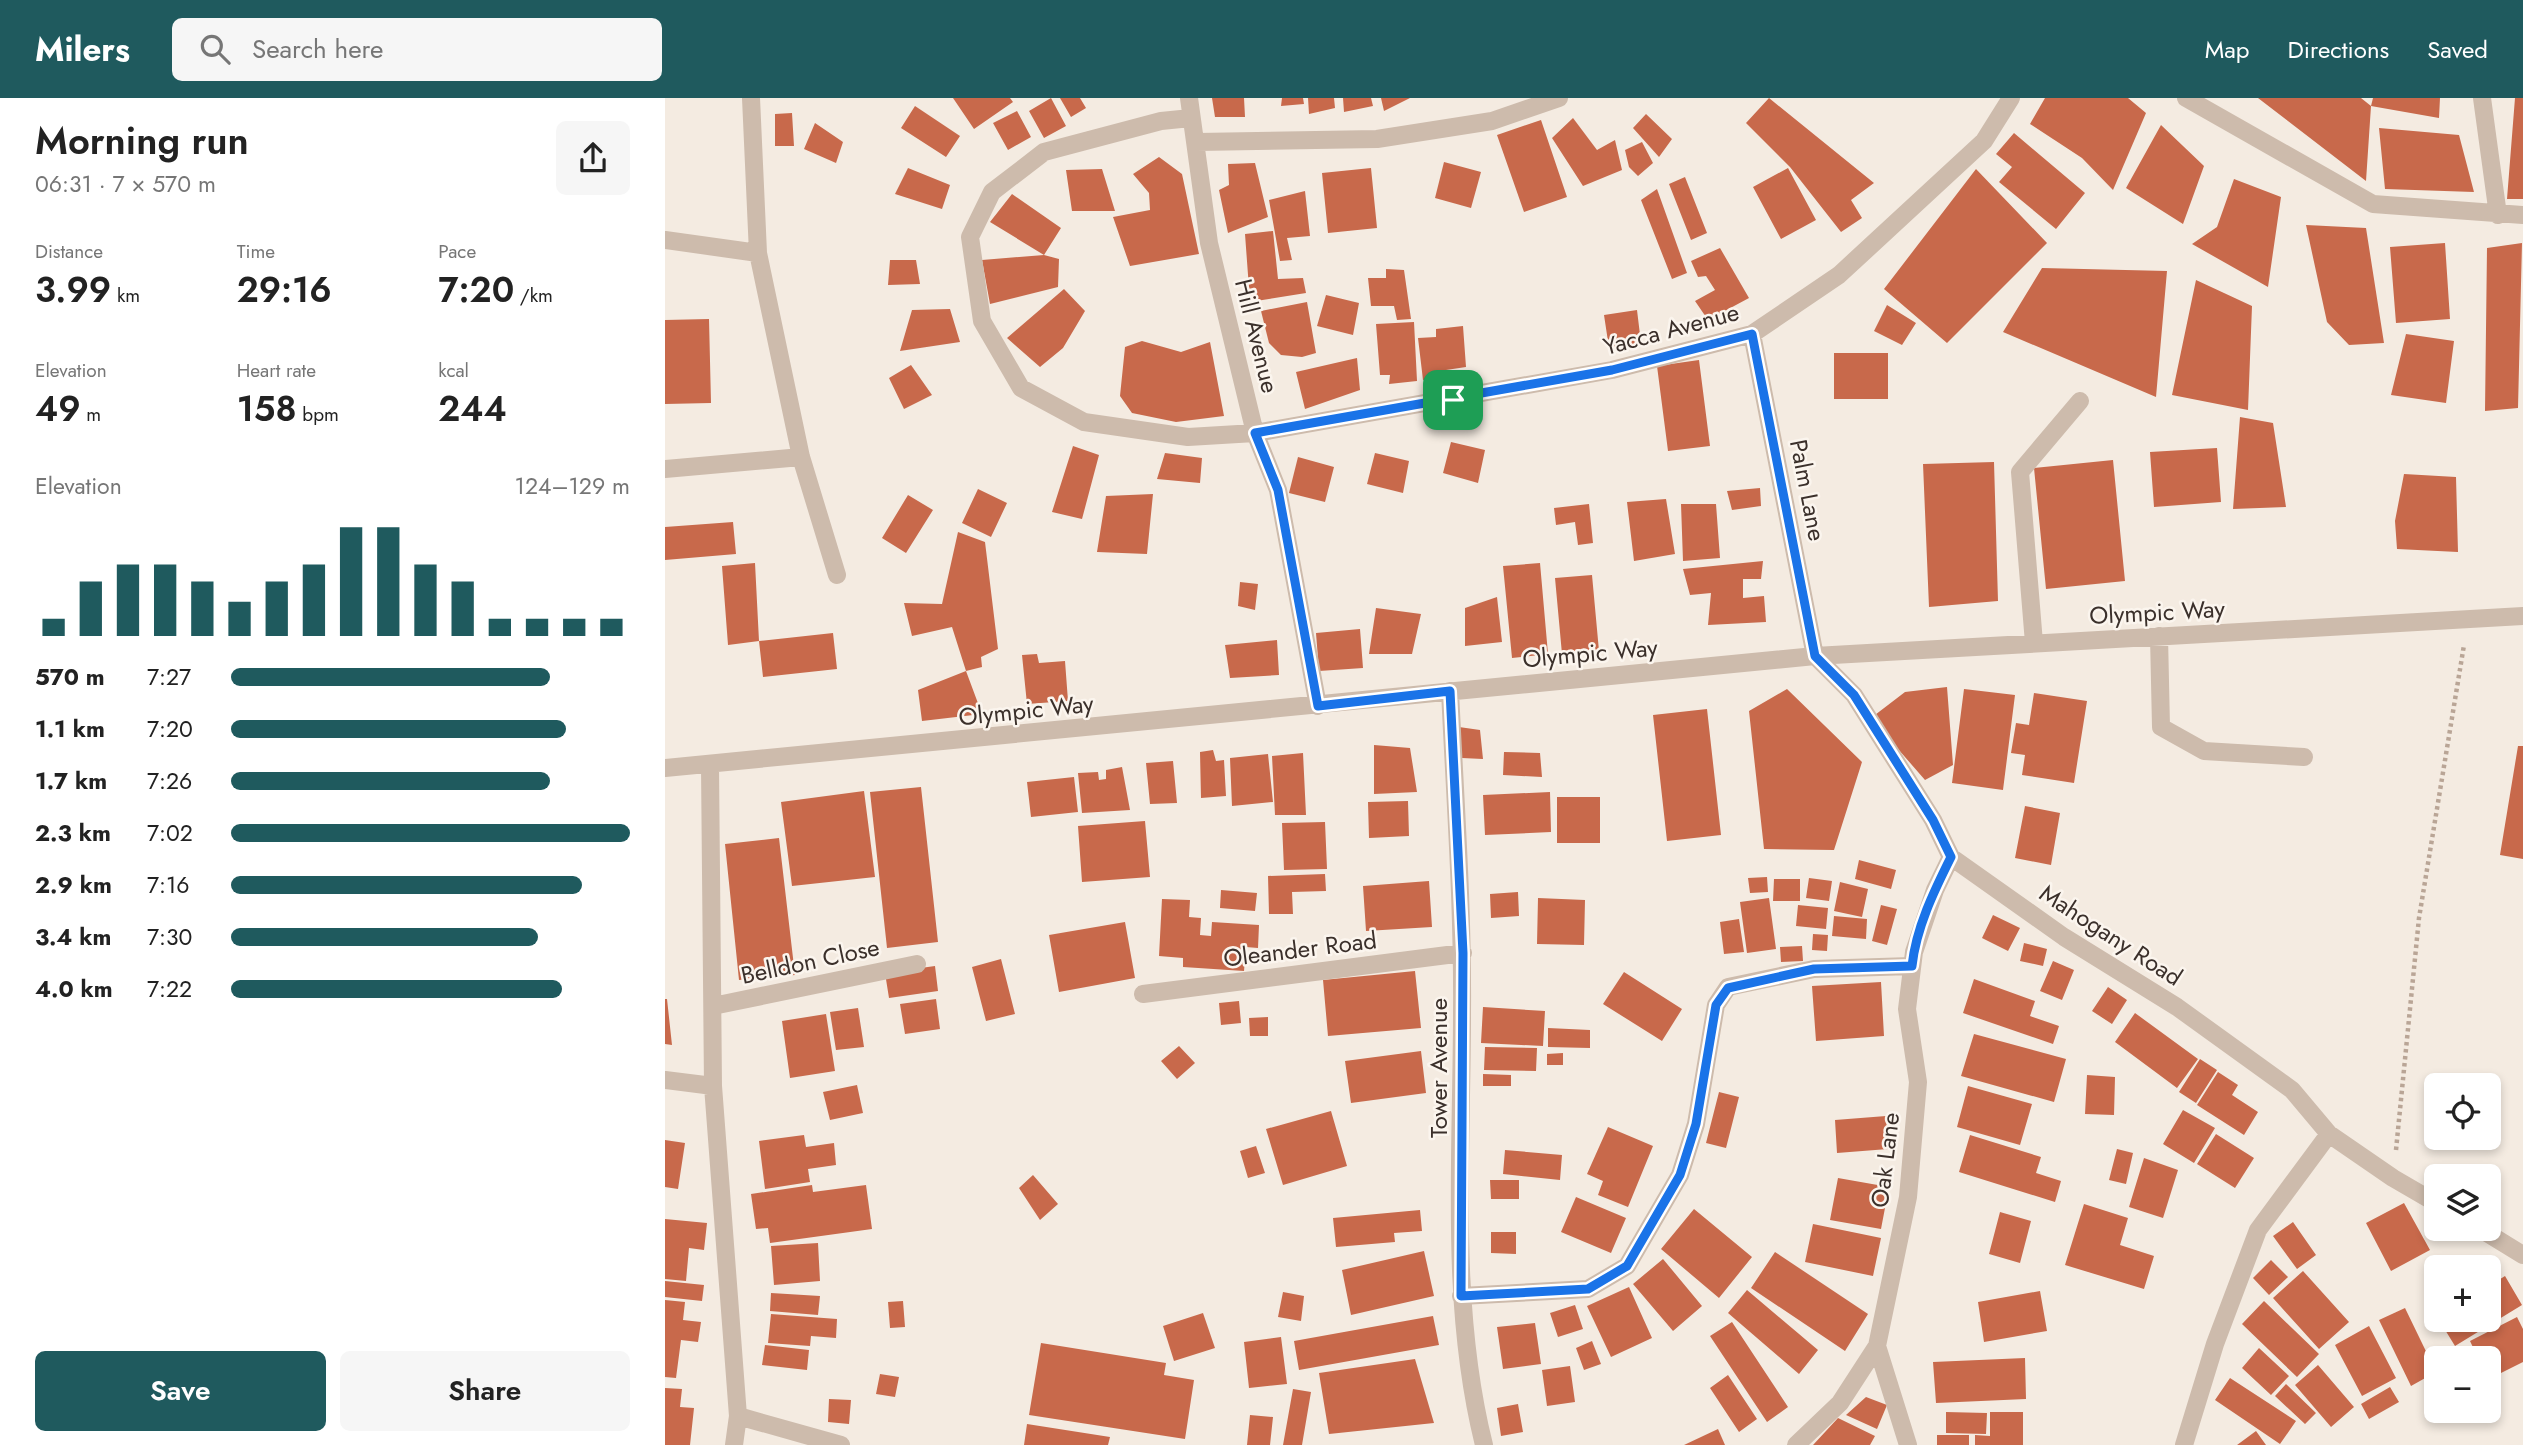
<!DOCTYPE html>
<html lang="en">
<head>
<meta charset="utf-8">
<style>
  :root { --surface:#fff; --page:#f6f6f6; --text:#222; --muted:#767676; --accent:#1f5a5e }
  body { margin:0; font-family:Jost,sans-serif; background:var(--page); color:var(--text); height:100vh; display:flex; flex-direction:column; font-size:26px; white-space:nowrap }
  * { box-sizing:border-box; margin:0 }
  p { font-size:23px; color:var(--muted) }
  .icon { flex:none; width:38px; height:38px; fill:none; stroke:currentColor; stroke-width:2; stroke-linecap:round; stroke-linejoin:round }
  .map { position:relative; flex:1; overflow:hidden }
  .drawer { display:flex; flex-direction:column; background:var(--surface); width:665px }
  .drawer>* { flex:none }
  .tools { position:absolute; left:1759px; top:975px; display:grid; gap:14px }
  .tools a { display:grid; place-items:center; width:77px; height:77px; border-radius:10px; background:var(--surface); box-shadow:0 4px 10px #0003; font-size:35px }
  .pin { position:absolute; display:grid; place-items:center; width:60px; height:60px; color:#fff; margin:-30px; border-radius:14px; box-shadow:0 4px 10px #0006 }
  .round { display:grid; place-items:center; flex:none; width:74px; height:74px; border-radius:10px; background:var(--page) }
  .summary { display:flex; align-items:center; justify-content:space-between; height:119px; padding:0 35px }
  h1 { font-size:38px; font-weight:600; line-height:52px }
  .figures { display:grid; grid-template-columns:repeat(3,1fr); gap:10px; height:119px; padding:7px 35px }
  .figures div { display:grid; align-content:center }
  .figures b { font-size:35px; font-weight:600 }
  .figures small { font-size:19px; font-weight:400 }
  .figures p { font-size:19px }
  .chart { height:196px; padding:14px 35px }
  .chart p { display:flex; justify-content:space-between }
  .chart svg { width:100%; height:126px; margin-top:7px; stroke:var(--accent); stroke-width:6 }
  .action { display:flex; gap:14px; margin-top:auto; padding:14px 35px }
  .action a { flex:1; height:80px; border-radius:10px; background:var(--accent); color:#fff; font-size:28px; font-weight:600; line-height:80px; text-align:center }
  .action a+a { background:var(--page); color:var(--text) }
  ul { padding:0 35px; list-style:none; font-size:23px }
  li { display:grid; grid-template-columns:112px 84px 1fr; align-items:center; height:52px }
  li i { height:18px; border-radius:9px; background:var(--accent) }
  header { display:flex; align-items:center; gap:42px; box-sizing:border-box; height:98px; padding:0 35px; background:var(--accent); color:#fff }
  header strong { font-size:33px }
  nav { display:flex; gap:38px; margin-inline-start:auto; font-size:24px }
  .search { width:490px; height:63px; background:var(--page); display:flex; align-items:center; gap:18px; box-sizing:border-box; padding:0 24px; border-radius:10px; color:var(--muted); font-size:26px }
  main { display:flex; flex:1; min-height:0 }
  .map>svg:first-child { display:block }
  .building { fill:#c8694b }
  .lines { fill:none; stroke-linecap:round; stroke-linejoin:round }
  .path { stroke:#b9a596; stroke-width:4.5; stroke-dasharray:3.5 3.5; stroke-linecap:butt }
  .minor { stroke:#cdbbac; stroke-width:18 }
  .route-casing { stroke:#fff; stroke-width:14 }
  .route { stroke:#1a73e8; stroke-width:9 }
  .labels { text-anchor:middle; dominant-baseline:central; stroke-width:5; stroke-linejoin:round; paint-order:stroke }
  .street-label { font-size:24px; fill:#3b302b; stroke:#fbf5ee }
</style>
</head>
<body>
<header>
<strong>Milers</strong>
<div class="search"><svg class="icon" aria-label="search" viewBox="0 0 24 24"><circle cx="10" cy="10" r="6"/><path d="M15 15l6 6"/></svg>Search here</div>
<nav><a>Map</a><a>Directions</a><a>Saved</a></nav>
</header>
<main>
<section class="drawer">
<div class="summary"><div><h1>Morning run</h1><p>06:31 · 7 × 570 m</p></div><a class="round"><svg class="icon" aria-label="share" viewBox="0 0 24 24"><path d="M12 15V3M7 8l5-5 5 5M5 13v7h14v-7"/></svg></a></div>
<div class="figures">
<div><p>Distance</p><b>3.99<small> km</small></b></div>
<div><p>Time</p><b>29:16</b></div>
<div><p>Pace</p><b>7:20<small> /km</small></b></div>
</div>
<div class="figures">
<div><p>Elevation</p><b>49<small> m</small></b></div>
<div><p>Heart rate</p><b>158<small> bpm</small></b></div>
<div><p>kcal</p><b>244</b></div>
</div>
<div class="chart"><p><span>Elevation</span>124–129 m</p>
<svg viewBox="0 0 160 44" preserveAspectRatio="none"><path d="M5 44V38M15 44V25M25 44V19M35 44V19M45 44V25M55 44V32M65 44V25M75 44V19M85 44V6M95 44V6M105 44V19M115 44V25M125 44V38M135 44V38M145 44V38M155 44V38"/></svg>
</div>
<ul>
<li><b>570 m</b>7:27<i style="width:80%"></i></li>
<li><b>1.1 km</b>7:20<i style="width:84%"></i></li>
<li><b>1.7 km</b>7:26<i style="width:80%"></i></li>
<li><b>2.3 km</b>7:02<i style="width:100%"></i></li>
<li><b>2.9 km</b>7:16<i style="width:88%"></i></li>
<li><b>3.4 km</b>7:30<i style="width:77%"></i></li>
<li><b>4.0 km</b>7:22<i style="width:83%"></i></li>
</ul>
<div class="action"><a>Save</a><a>Share</a></div>
</section>
<div class="map">
<svg width="1858" height="1347" viewBox="0 0 1858 1347">
  <rect width="100%" height="100%" fill="#f4ebe1"/>
  <path class="building" d="M288 0H345L348 4 309 31Z
    M386 0 401 28 379 40 364 13Z
    M395 0H415L421 10 406 19Z
    M547 0H579L580 19H550Z
    M617 0H638L639 6 616 8Z
    M643 0H669L670 10 644 16Z
    M678 0H706L708 8 679 14Z
    M716 0H745L719 13Z
    M1104 0 1209 85 1186 102 1197 120 1176 134 1125 69 1081 25Z
    M1380 0H1463L1481 15 1448 92 1417 60 1365 26Z
    M1593 0H1696L1706 8 1708 0H1775L1774 20 1706 8 1701 83Z
    M1850 0H1858V101H1842Z
    M250 8 295 38 281 59 236 30Z
    M352 13 366 39 343 52 328 25Z
    M127 15 129 48H110V16Z
    M981 16 1007 41 994 59 968 30Z
    M908 20 932 52 950 42 957 72 918 88 887 40Z
    M876 22 902 99 859 114 832 37Z
    M150 25 178 44 171 65 139 51Z
    M1496 27 1539 68 1518 126 1461 90Z
    M1714 30 1794 37 1809 94 1720 91Z
    M1349 35 1420 95 1391 131 1334 84 1347 69 1331 56Z
    M977 44 988 65 973 78 964 69 960 52Z
    M494 59 517 76 534 156 465 168 448 119 485 112 484 95 468 76Z
    M779 64 816 74 806 110 770 100Z
    M590 65 603 119 563 135 554 92 564 87 563 66Z
    M243 70 285 87 277 111 230 96Z
    M706 70 712 130 663 135 657 75Z
    M1123 70 1151 122 1116 141 1088 89Z
    M437 71 450 113H407L401 72Z
    M1311 71 1382 145 1282 245 1219 191Z
    M1020 79 1042 135 1026 142 1004 86Z
    M1569 81 1616 99 1603 189 1527 146 1552 129Z
    M992 91 1022 175 1007 181 976 102Z
    M640 93 645 138 622 140 627 162 615 163 604 102Z
    M347 96 396 130 379 157 394 161 393 189 325 206 317 162 379 157 325 124Z
    M1641 127 1701 130 1719 245 1684 247 1662 224Z
    M608 133 613 181 638 180 641 195 585 204 580 136Z
    M1780 145 1785 221 1731 225 1725 149Z
    M1857 145 1853 310 1820 313 1822 150Z
    M1055 150 1084 200 1043 222 1030 203 1050 192 1041 178 1033 179 1026 163Z
    M225 162H251L255 186 223 187Z
    M1377 170 1502 173 1491 299 1338 234Z
    M721 171 739 172 746 221 732 222 729 208H706L703 180H721Z
    M1531 182 1587 208 1583 312 1507 297Z
    M399 191 420 213 398 250 375 269 342 240Z
    M661 197 694 205 688 237 652 228Z
    M642 204 651 255 637 259 616 257 604 245 596 213Z
    M1222 207 1251 225 1237 247 1209 233Z
    M285 211 295 244 235 253 247 212Z
    M972 212 976 245 944 250 939 217Z
    M44 221 46 305 0 306V222Z
    M749 224 752 283 724 286 725 277H715L711 226Z
    M798 228 801 269 781 272 783 278 758 282 753 240 771 239V231Z
    M1741 236 1789 243 1781 305 1726 297Z
    M477 243 516 254 545 244 559 318 511 324 467 315 455 298 460 249Z
    M1169 255H1223V301H1169Z
    M692 260 695 292 640 311 631 274Z
    M1034 262 1045 348 1003 353 992 268Z
    M246 267 267 297 239 311 224 280Z
    M1575 319 1608 325 1621 409 1568 411Z
    M786 344 820 352 813 385 778 375Z
    M408 348 434 357 417 421 387 414Z
    M1552 350 1556 404 1489 409 1485 354Z
    M500 355 537 360 535 385 492 381Z
    M710 355 744 363 738 395 702 386Z
    M633 359 669 369 660 404 624 395Z
    M1448 362 1460 483 1381 491 1369 370Z
    M1329 364 1333 503 1264 509 1258 366Z
    M1739 376 1791 379 1793 454 1732 451 1730 423Z
    M1095 390 1096 408 1067 412 1062 393Z
    M313 391 342 405 326 439 297 425Z
    M488 396 482 456 432 454 441 398Z
    M243 397 268 412 241 455 217 440Z
    M1001 401 1010 456 969 463 962 404Z
    M924 406 928 445 913 447 910 424 891 427 889 410Z
    M1016 406H1051L1055 460 1018 463Z
    M68 424 71 456 0 462V429Z
    M293 434 320 444 333 551 316 559 317 569 301 573 287 529 247 538 239 505 277 506Z
    M1098 463 1096 481H1078V500L1099 498 1101 524 1043 527 1046 495 1025 497 1018 471Z
    M90 465 94 543 63 547 57 468Z
    M875 465 883 556 847 560 838 468Z
    M927 477 934 553 897 556 890 480Z
    M575 484 593 486 590 512 573 508Z
    M832 499 837 544 800 548V510Z
    M711 510 756 516 747 556H704Z
    M695 531 698 570 654 573 651 535Z
    M168 535 172 571 98 579 94 543Z
    M612 542 614 577 565 580 560 547Z
    M372 556 374 565 400 563 403 603 362 606 357 557Z
    M301 573 317 616 257 623 253 592Z
    M1282 589 1288 667 1260 682 1206 620 1240 594Z
    M1122 591 1197 664 1169 752 1099 751 1084 613Z
    M1299 591 1350 597 1338 692 1287 685Z
    M1369 595 1422 603 1409 685 1357 677 1360 657 1346 655 1351 625 1364 627Z
    M1042 611 1056 737 1002 743 988 617Z
    M794 629 815 632 818 661 797 660Z
    M709 647 745 650 752 694 709 696Z
    M1853 648H1858V761L1835 757Z
    M548 652 551 663 559 662 561 698 536 700 535 654Z
    M839 654 875 655 877 679 838 677Z
    M638 655 641 717H610L607 658Z
    M603 656 608 704 567 708 565 660Z
    M508 663 512 705 485 706 481 665Z
    M457 669 465 712 417 715 413 675 433 674 434 682 441 681V672Z
    M409 679 413 714 366 719 362 684Z
    M256 689 273 844 222 850 205 694Z
    M199 693 210 779 127 788 116 704Z
    M885 694 886 734 820 737 818 697Z
    M892 699H935V745H892Z
    M743 703 744 738 704 740 703 704Z
    M1360 708 1395 715 1386 767 1350 760Z
    M480 723 485 779 417 784 413 728Z
    M660 724 662 771 619 772 617 725Z
    M114 740 130 877 74 882 60 746Z
    M1194 762 1231 772 1226 791 1190 781Z
    M660 776 661 793 627 794 628 816H604L603 778Z
    M1102 779 1103 794 1085 795 1083 780Z
    M1144 780 1167 783 1164 803 1141 800Z
    M1109 781H1135V803H1108Z
    M764 783 767 829 701 833 698 788Z
    M1175 784 1203 791 1197 819 1169 813Z
    M556 792 592 795 590 813 555 810Z
    M853 794 854 818 826 820 825 796Z
    M873 800 920 802 919 847 872 846Z
    M1104 800 1111 851 1082 855 1075 804Z
    M497 801 525 802 524 819 536 820 535 837 546 838 547 824 594 827 593 850 581 849 579 873 518 869V860L494 858Z
    M1133 807 1163 810 1161 831 1131 828Z
    M1216 807 1232 811 1222 847 1207 843Z
    M1328 817 1355 830 1343 853 1317 840Z
    M1169 818 1202 821 1201 841 1167 838Z
    M1074 821 1079 854 1059 856 1055 824Z
    M460 824 470 880 394 894 384 837Z
    M1148 836 1163 837 1162 853 1147 852Z
    M1359 845 1382 851 1378 868 1355 863Z
    M1137 848 1138 863 1116 864 1115 849Z
    M336 861 350 916 321 923 307 869Z
    M1388 863 1409 872 1397 902 1375 893Z
    M270 868 273 893 224 900 220 875Z
    M750 873 756 930 663 938 658 882Z
    M959 874 1017 911 997 943 938 906Z
    M1309 881 1370 903 1365 918 1394 928 1388 946 1298 915Z
    M1216 884 1219 938 1151 943 1147 888Z
    M1443 889 1462 902 1447 926 1427 913Z
    M0 901H2L7 947 0 946Z
    M271 901 275 931 240 936 235 906Z
    M574 903 576 925 556 927 554 905Z
    M818 909 880 913 878 948 816 945Z
    M193 910 199 949 171 952 165 914Z
    M1470 915 1533 961 1512 990 1450 944Z
    M161 916 170 973 125 980 117 923Z
    M603 919V938H585L584 920Z
    M883 930 925 932V950L883 949Z
    M1309 936 1401 961 1389 1004 1296 978Z
    M514 948 530 965 512 981 496 963Z
    M820 949 872 950 871 973 819 972Z
    M756 953 761 995 686 1005 680 963Z
    M898 955V967H882V956Z
    M1535 961 1552 972 1531 1005 1514 994Z
    M1553 974 1573 987 1567 997 1593 1014 1579 1037 1532 1007Z
    M818 976 846 977V988H818Z
    M1422 977 1450 979 1449 1017 1420 1016Z
    M192 987 198 1015 165 1022 158 994Z
    M1303 988 1367 1006 1355 1047 1292 1029Z
    M1054 994 1074 999 1061 1050 1041 1045Z
    M1518 1012 1550 1030 1529 1065 1498 1046Z
    M666 1013 682 1068 618 1087 601 1031Z
    M1221 1018 1223 1051 1172 1055 1170 1022Z
    M943 1029 988 1048 963 1109 933 1097 938 1083 922 1076Z
    M1551 1036 1589 1060 1570 1090 1532 1066Z
    M139 1037 141 1049 169 1045 171 1067 143 1071 145 1084 100 1091 94 1043Z
    M1305 1037 1376 1059 1371 1075 1396 1083 1390 1104 1294 1074Z
    M0 1042 20 1045 13 1091 0 1089Z
    M591 1048 600 1075 583 1080 575 1053Z
    M1452 1051 1468 1055 1461 1086 1444 1082Z
    M840 1052 897 1057 895 1082 838 1076Z
    M1479 1060 1513 1072 1498 1120 1464 1109Z
    M368 1077 393 1106 375 1122 354 1090Z
    M1173 1080 1224 1089 1216 1131 1165 1122Z
    M825 1082H854V1101H826Z
    M147 1087 148 1094 201 1087 207 1131 105 1145 103 1130 91 1131 86 1096Z
    M911 1099 961 1120 946 1155 896 1134Z
    M1739 1105 1765 1152 1726 1173 1701 1125Z
    M1419 1106 1463 1120 1455 1147 1489 1158 1479 1191 1400 1167Z
    M1029 1111 1087 1159 1054 1200 996 1151Z
    M755 1112 757 1133 729 1135 730 1144 671 1149 668 1120Z
    M1335 1114 1366 1123 1355 1165 1324 1156Z
    M0 1121 42 1125 39 1152 24 1150 21 1183 0 1181Z
    M1628 1124 1651 1157 1632 1171 1608 1138Z
    M1148 1126 1216 1140 1208 1178 1140 1164Z
    M826 1134H851V1156L826 1155Z
    M153 1145 155 1183 109 1187 106 1148Z
    M759 1153 769 1198 686 1217 677 1172Z
    M1110 1154 1203 1216 1180 1253 1086 1190Z
    M998 1161 1037 1208 1008 1233 968 1186Z
    M1606 1162 1623 1179 1604 1197 1588 1180Z
    M1638 1173 1684 1224 1654 1251 1608 1200Z
    M1840 1178 1857 1207 1790 1248 1774 1222H1824V1188Z
    M0 1183 39 1187 37 1203 0 1199Z
    M964 1189 987 1240 946 1259 922 1208Z
    M1082 1192 1153 1252 1134 1276 1063 1215Z
    M1375 1193 1382 1233 1319 1244 1313 1204Z
    M618 1194 639 1198 636 1223 613 1219Z
    M106 1195 155 1198 153 1217 105 1213Z
    M0 1202 20 1204 18 1222 36 1224 33 1244 16 1242 11 1280 0 1279Z
    M238 1203 240 1229 225 1230 223 1204Z
    M1599 1203 1654 1256 1632 1279 1577 1226Z
    M910 1207 918 1231 893 1239 885 1215Z
    M1740 1210 1771 1274 1746 1288 1714 1222Z
    M538 1215 550 1250 509 1263 498 1228Z
    M106 1216 172 1221 171 1240 146 1238 145 1248 103 1245Z
    M768 1218 774 1247 634 1272 629 1243Z
    M1852 1219 1858 1231V1264L1824 1281V1260H1813L1805 1243Z
    M1067 1224 1123 1309 1102 1324 1045 1238Z
    M870 1225 876 1266 838 1271 832 1229Z
    M1704 1228 1731 1280 1697 1298 1670 1247Z
    M616 1239 622 1286 584 1290 579 1244Z
    M927 1243 936 1266 919 1272 911 1250Z
    M376 1245 501 1265 499 1277 529 1282 520 1341 364 1317Z
    M100 1247 144 1252 142 1272 97 1267Z
    M1594 1250 1624 1278 1606 1297 1577 1270Z
    M1360 1260 1361 1301 1271 1305 1268 1264Z
    M750 1261 769 1325 664 1336 654 1275Z
    M1653 1267 1689 1309 1666 1329 1630 1287Z
    M905 1268 910 1304 882 1308 877 1272Z
    M215 1276 234 1279 230 1299 211 1296Z
    M1063 1277 1092 1321 1074 1334 1045 1290Z
    M1565 1280 1631 1323 1615 1346 1550 1302Z
    M1621 1286 1651 1315 1640 1326 1610 1298Z
    M1725 1289 1734 1304 1704 1321 1696 1306Z
    M0 1290 17 1291 15 1309 29 1310 25 1347H0Z
    M628 1291 646 1294 637 1347H618Z
    M1201 1299 1222 1307 1212 1331 1181 1317Z
    M164 1301 186 1302 184 1326 163 1324Z
    M853 1306 858 1334 836 1338 832 1310Z
    M1281 1314 1322 1315 1321 1336 1281 1335Z
    M1325 1314H1358V1347H1310V1337L1325 1338Z
    M585 1317 608 1319 605 1347H582Z
    M1173 1320 1210 1338 1205 1347H1148Z
    M362 1326 445 1339 443 1347H359Z
    M1053 1331 1060 1347H1019Z
    M1591 1333 1601 1347H1572Z
    M1272 1337H1304V1347H1272Z"/>
  <g class="lines">
    <path class="path" d="M1731 1052 1754 820 1799 547"/>
    <path class="minor" d="M86 0 93 155 136 359 172 477
      M524 0 544 145 590 335 613 392 653 608
      M1521 0 1708 106 1858 117
      M1817 0 1833 117
      M526 20 496 23 379 54 327 94 305 139 317 223 356 290 419 324 523 339 590 335 947 272 1087 236 1174 177 1319 43 1346 0
      M532 44 712 41 827 23 894 0
      M0 142 93 155
      M1087 236 1150 558 1189 597 1268 722 1286 759 1399 839 1512 909 1627 992 1664 1036 1728 1080 1771 1105
      M0 371 136 359
      M1494 538 1496 629 1539 653 1639 659
      M1369 545 1355 374 1415 303
      M785 593C790 700 798 808 797 915 797 1058 784 1207 819 1347
      M45 668 48 988 73 1318 69 1347
      M0 670 1150 558 1858 518
      M478 896 798 855
      M48 908 252 866
      M0 982 48 988
      M1814 1130 1858 1157
      M796 1198 923 1191 962 1168 1015 1077 1031 1026 1051 907 1063 889 1149 871 1247 868
      M1212 1248 1243 1347
      M73 1318 176 1347
      M1131 1347 1175 1305 1212 1248 1243 1099 1253 984 1242 911 1249 854 1270 792 1286 759
      M1519 1347 1550 1246 1593 1132 1664 1036"/>
  </g>
  <g class="lines">
    <g class="route-casing">
      <path id="route" d="M1087 236 1150 558 1189 597 1268 722 1286 759C1269 793 1251 830 1247 868L1149 871 1063 890 1051 907 1031 1026 1015 1077 962 1168 923 1191 796 1198 798 855 785 593 653 608 613 392 590 335 947 272Z"/>
    </g>
    <use href="#route" class="route"/>
  </g>
  <g class="labels">
    <g class="street-label">
      <text transform="translate(1006 231) rotate(-15)">Yacca Avenue</text>
      <text transform="translate(592 238) rotate(76)">Hill Avenue</text>
      <text transform="translate(1143 392) rotate(79)">Palm Lane</text>
      <text transform="translate(1492 514) rotate(-3)">Olympic Way</text>
      <text transform="translate(925 555) rotate(-5)">Olympic Way</text>
      <text transform="translate(361 612) rotate(-6)">Olympic Way</text>
      <text transform="translate(1446 837) rotate(33)">Mahogany Road</text>
      <text transform="translate(635 851) rotate(-7)">Oleander Road</text>
      <text transform="translate(145 863) rotate(-12)">Belldon Close</text>
      <text transform="translate(773 970) rotate(-90)">Tower Avenue</text>
      <text transform="translate(1220 1062) rotate(-83)">Oak Lane</text>
    </g>
  </g>
</svg>
<div class="tools">
<a><svg class="icon" aria-label="locate" viewBox="0 0 24 24"><circle cx="12" cy="12" r="6"/><path d="M12 2v4M12 18v4M2 12h4M18 12h4"/></svg></a>
<a><svg class="icon" aria-label="layers" viewBox="0 0 24 24"><path d="M12 4l9 5-9 5-9-5zM3 14l9 5 9-5"/></svg></a>
<a>+</a>
<a>−</a>
</div>
<div class="pin" style="left:788px;top:302px;background:#1e9e55"><svg class="icon" aria-label="arrive" viewBox="0 0 24 24"><path d="M6 21V4h12l-3 4 3 4H6"/></svg></div>
</div>
</main>
</body>
</html>
